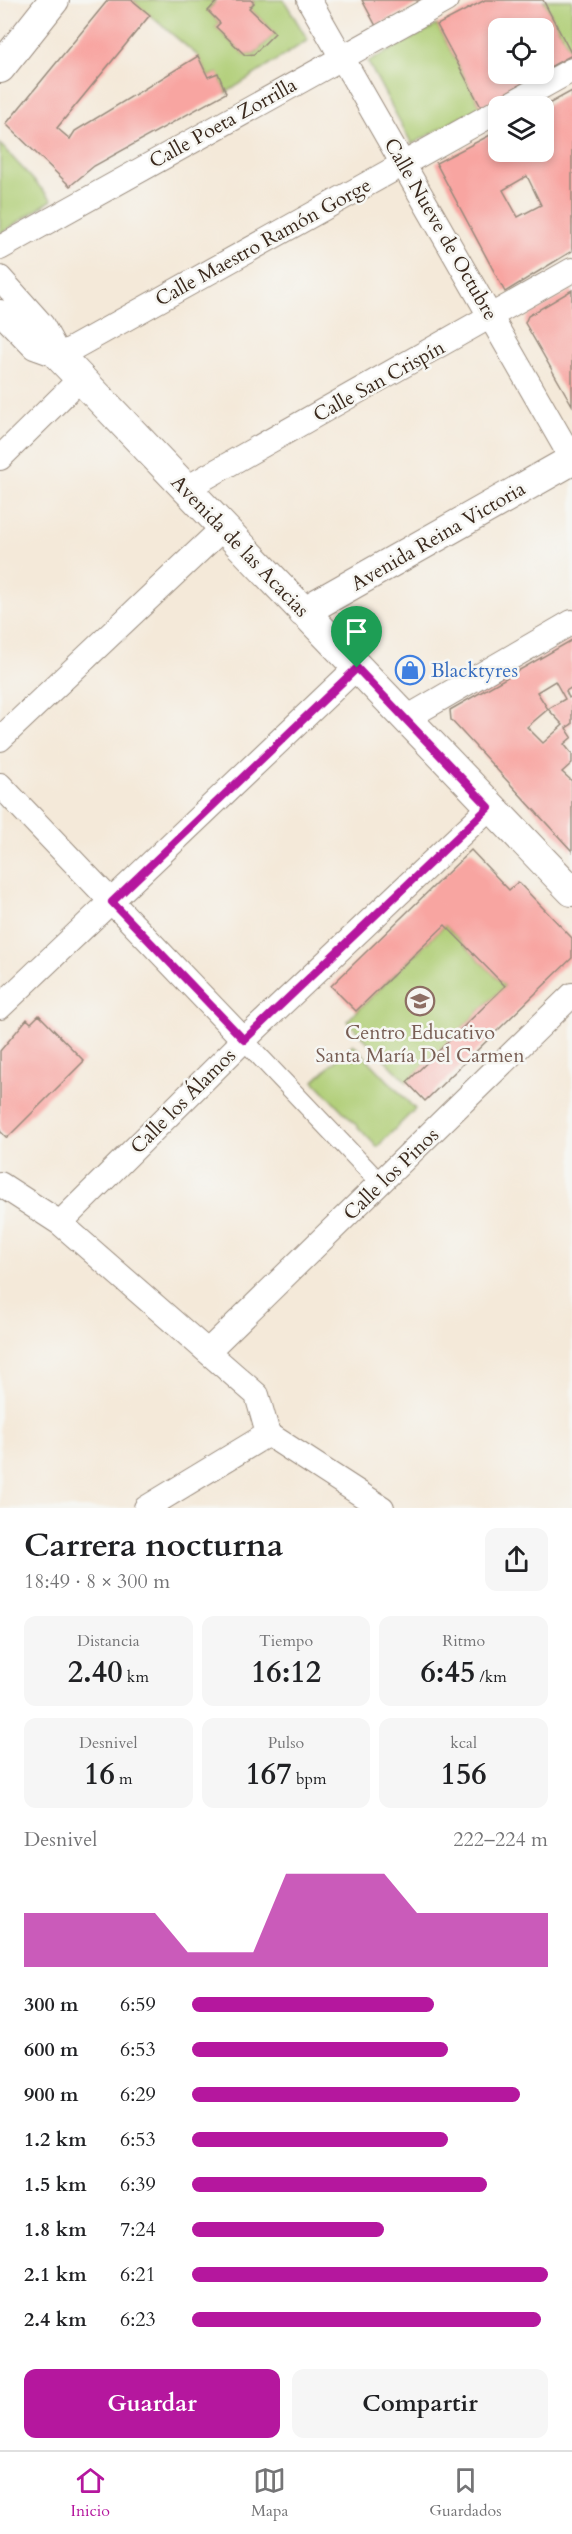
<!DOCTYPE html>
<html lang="es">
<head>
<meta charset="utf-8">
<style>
  :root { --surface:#fff; --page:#f6f6f6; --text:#202124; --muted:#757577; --line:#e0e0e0; --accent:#b5179e }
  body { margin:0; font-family:Cardo,serif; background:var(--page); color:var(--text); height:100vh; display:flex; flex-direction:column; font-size:22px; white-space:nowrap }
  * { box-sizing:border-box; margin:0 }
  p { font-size:20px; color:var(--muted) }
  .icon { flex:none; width:33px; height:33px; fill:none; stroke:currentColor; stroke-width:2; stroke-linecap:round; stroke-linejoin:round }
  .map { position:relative; height:1508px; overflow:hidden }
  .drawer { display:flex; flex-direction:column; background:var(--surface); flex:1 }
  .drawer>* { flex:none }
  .fabs { position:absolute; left:488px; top:18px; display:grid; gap:12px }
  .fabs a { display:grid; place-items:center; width:66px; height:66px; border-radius:12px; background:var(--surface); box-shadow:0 3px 9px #0003; font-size:30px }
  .pin { position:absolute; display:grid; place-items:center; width:51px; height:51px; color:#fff; margin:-62px -26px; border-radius:50% 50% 50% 0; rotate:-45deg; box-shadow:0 0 6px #0007 }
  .pin .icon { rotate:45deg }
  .round { display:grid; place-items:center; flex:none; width:63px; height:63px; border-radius:12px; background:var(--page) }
  .overview { display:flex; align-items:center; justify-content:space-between; height:102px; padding:0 24px }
  h1 { font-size:33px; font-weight:700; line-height:45px }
  .stats { display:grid; grid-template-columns:repeat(3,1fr); gap:9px; height:102px; padding:6px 24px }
  .stats div { display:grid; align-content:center; border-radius:12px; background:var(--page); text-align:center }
  .stats b { font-size:30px; font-weight:700 }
  .stats small { font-size:16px; font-weight:400 }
  .stats p { font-size:16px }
  .chart { height:168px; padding:12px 24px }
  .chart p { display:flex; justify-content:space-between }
  .chart svg { width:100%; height:108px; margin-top:6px; fill:var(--accent); opacity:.7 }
  .button { display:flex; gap:12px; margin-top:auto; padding:12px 24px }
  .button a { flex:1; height:69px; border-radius:12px; background:var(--accent); color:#fff; font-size:24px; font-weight:700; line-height:69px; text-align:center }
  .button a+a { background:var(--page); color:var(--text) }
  ul { padding:0 24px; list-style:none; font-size:20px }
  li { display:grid; grid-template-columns:96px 72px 1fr; align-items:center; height:45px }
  li i { height:15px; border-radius:8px; background:var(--accent) }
  .dock { display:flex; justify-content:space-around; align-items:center; height:84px; border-top:2px solid var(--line); background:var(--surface); font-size:16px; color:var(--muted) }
  .dock a { display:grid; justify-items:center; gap:3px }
  .dock .current { color:var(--accent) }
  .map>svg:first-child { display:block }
  .green { fill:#afcd75; stroke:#757c4a; stroke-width:1.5 }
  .building { fill:#f8a5a1; fill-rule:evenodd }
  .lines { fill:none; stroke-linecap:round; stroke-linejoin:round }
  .pedestrian-casing { stroke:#988a7c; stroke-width:20 }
  .minor-casing { stroke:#988a7c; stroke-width:26 }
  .tertiary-casing { stroke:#988a7c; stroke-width:32 }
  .pedestrian { stroke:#fff; stroke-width:18 }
  .minor { stroke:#fff; stroke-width:24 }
  .tertiary { stroke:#fff; stroke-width:30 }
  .route-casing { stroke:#fff; stroke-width:12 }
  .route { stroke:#b5179e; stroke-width:8 }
  .labels { text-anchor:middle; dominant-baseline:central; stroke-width:5; stroke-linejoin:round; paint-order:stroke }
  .street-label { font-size:20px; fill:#3b2a1e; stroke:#f6f6f2 }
  .shop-label { font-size:20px; fill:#366cbe; stroke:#f6f6f2; text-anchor:start }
  .education-label { font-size:20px; fill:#785e54; stroke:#f6f6f2 }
</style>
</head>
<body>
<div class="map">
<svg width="572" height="1508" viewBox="0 0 572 1508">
  <rect width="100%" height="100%" fill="#f6f6f2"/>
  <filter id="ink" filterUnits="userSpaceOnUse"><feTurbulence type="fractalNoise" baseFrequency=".0167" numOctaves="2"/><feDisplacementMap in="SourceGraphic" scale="12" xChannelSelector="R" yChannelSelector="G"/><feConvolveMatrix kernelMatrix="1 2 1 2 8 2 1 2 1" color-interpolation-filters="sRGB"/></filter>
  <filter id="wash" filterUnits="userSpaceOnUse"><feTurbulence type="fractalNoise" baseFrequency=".008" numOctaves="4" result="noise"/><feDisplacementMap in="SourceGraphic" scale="24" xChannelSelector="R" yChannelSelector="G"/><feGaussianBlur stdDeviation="1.35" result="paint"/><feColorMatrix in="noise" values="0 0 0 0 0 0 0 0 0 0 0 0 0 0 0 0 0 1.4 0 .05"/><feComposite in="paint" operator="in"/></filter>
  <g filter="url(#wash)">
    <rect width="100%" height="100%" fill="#f4e9d9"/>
    <path class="green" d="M132 0H216L208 11 220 23 216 27 245 55 255 54 275 33 249 8 254 3 251 0H284L308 40 226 93 218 73 208 77 198 56Z
      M543 0H572V53Z
      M437 25 481 107 412 144 368 62Z
      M0 144 52 200 0 234Z
      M445 925 505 986 407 1082 347 1021Z
      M353 1044 415 1109 377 1147 314 1081Z"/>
    <g id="blocks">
      <path class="building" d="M108 0H132L150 15 57 128 70 139 75 131 198 56 208 77 218 73 226 93 94 166 70 186 6 124Z
        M218 0H251L254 3 249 8 275 33 254 54 245 55 216 27 220 23 208 11Z
        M362 0H424L376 26Z
        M485 0H543L572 55 543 71V28H498V74H539L481 107 437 25Z
        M572 91V251L505 292 436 163 498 131V152H543V107ZM527 176 541 205 518 217 503 190Z
        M572 290V405L525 323 528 316Z
        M572 640V687L566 691 569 698 572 696V724L566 728 572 737 564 744 572 754V763L562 772 572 781V851L451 720 450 710ZM555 681 565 699 548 709 563 725 543 743 527 727 548 709 537 692Z
        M471 850 509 890 518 882 572 938V958L425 1101 407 1082 505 986 445 925 356 1011 331 986Z
        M39 1015 84 1061 7 1138 0 1131V1051L27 1019 31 1023Z"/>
    </g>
  </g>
  <g filter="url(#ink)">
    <use href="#blocks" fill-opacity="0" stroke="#988a7c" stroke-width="1.5"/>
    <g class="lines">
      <g class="pedestrian-casing">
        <path id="pedestrian" d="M244 1040 381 1184"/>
      </g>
      <g class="minor-casing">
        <path id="minor" d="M309 0 572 459
          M507 106 572 70
          M0 248 446 0
          M0 278 42 325 59 356
          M0 312 34 347 59 356
          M59 356 498 111
          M0 458 79 380
          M185 489 572 270
          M405 719 572 622
          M0 739 223 528
          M0 785 244 1040
          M0 1007 357 667
          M0 1184 60 1223 257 1395 268 1434 382 1508
          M60 1223 244 1040 490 807
          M208 1351 572 995
          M146 1508 268 1434"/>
      </g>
      <g class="tertiary-casing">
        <path id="tertiary" d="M0 68 54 0
          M59 356 572 891
          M303 612 572 460"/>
      </g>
      <use href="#pedestrian" class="pedestrian"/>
      <use href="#minor" class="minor"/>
      <use href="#tertiary" class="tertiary"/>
    </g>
  </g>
  <g class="lines" filter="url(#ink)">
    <g class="route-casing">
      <path id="route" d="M357 668 489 807 244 1040 112 902Z"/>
    </g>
    <use href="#route" class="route"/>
  </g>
  <defs>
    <g id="shop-ring" transform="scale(1.5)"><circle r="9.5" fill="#f6f6f2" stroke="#3f7fe0" stroke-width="1.5"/><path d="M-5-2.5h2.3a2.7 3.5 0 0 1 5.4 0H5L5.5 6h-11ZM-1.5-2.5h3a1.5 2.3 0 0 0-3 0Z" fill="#3f7fe0"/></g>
    <g id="school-ring" transform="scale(1.5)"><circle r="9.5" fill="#f6f6f2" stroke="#8d6e63" stroke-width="1.5"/><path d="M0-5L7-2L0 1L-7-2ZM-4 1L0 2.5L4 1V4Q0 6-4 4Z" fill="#8d6e63"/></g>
  </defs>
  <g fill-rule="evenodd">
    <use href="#shop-ring" x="410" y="670"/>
    <use href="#school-ring" x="420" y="1001"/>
  </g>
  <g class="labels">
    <g class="street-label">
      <text transform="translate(223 123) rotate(-29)">Calle Poeta Zorrilla</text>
      <text transform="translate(441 229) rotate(60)">Calle Nueve de Octubre</text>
      <text transform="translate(263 242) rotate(-29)">Calle Maestro Ramón Gorge</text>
      <text transform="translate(379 381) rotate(-29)">Calle San Crispín</text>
      <text transform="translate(438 536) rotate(-30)">Avenida Reina Victoria</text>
      <text transform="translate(240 546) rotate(46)">Avenida de las Acacias</text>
      <text transform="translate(183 1101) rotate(-45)">Calle los Álamos</text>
      <text transform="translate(391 1174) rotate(-44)">Calle los Pinos</text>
    </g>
    <g class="shop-label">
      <text x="431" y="670">Blacktyres</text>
    </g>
    <g class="education-label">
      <text x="420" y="1032">Centro Educativo<tspan x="420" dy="23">Santa María Del Carmen</tspan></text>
    </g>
  </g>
</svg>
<div class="fabs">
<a><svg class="icon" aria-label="locate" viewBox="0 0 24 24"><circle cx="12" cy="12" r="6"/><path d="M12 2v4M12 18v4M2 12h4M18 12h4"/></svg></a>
<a><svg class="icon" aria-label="layers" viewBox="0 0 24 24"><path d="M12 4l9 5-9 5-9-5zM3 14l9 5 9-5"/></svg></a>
</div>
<div class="pin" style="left:357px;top:668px;background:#1e9e55"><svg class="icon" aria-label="arrive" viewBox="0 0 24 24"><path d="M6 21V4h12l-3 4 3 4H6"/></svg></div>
</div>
<section class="drawer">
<div class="overview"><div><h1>Carrera nocturna</h1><p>18:49 · 8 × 300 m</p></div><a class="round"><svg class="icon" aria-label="share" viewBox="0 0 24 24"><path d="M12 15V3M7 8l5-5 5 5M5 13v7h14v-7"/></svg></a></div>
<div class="stats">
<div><p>Distancia</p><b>2.40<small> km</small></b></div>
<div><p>Tiempo</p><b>16:12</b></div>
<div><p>Ritmo</p><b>6:45<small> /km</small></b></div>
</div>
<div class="stats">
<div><p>Desnivel</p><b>16<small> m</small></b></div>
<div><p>Pulso</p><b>167<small> bpm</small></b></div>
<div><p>kcal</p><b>156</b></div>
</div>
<div class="chart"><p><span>Desnivel</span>222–224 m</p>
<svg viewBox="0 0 160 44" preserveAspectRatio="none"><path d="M0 44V22L10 22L20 22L30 22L40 22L50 38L60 38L70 38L80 6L90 6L100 6L110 6L120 22L130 22L140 22L150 22L160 22V44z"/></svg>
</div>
<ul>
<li><b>300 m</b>6:59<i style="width:68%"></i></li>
<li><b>600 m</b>6:53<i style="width:72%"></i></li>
<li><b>900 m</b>6:29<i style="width:92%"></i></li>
<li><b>1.2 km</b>6:53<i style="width:72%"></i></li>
<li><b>1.5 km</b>6:39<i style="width:83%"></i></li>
<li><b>1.8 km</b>7:24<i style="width:54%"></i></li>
<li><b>2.1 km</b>6:21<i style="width:100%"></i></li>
<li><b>2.4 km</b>6:23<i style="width:98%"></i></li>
</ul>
<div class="button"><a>Guardar</a><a>Compartir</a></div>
</section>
<nav class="dock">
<a class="current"><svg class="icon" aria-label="home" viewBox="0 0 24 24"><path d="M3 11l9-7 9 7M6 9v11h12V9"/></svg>Inicio</a>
<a><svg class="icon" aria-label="map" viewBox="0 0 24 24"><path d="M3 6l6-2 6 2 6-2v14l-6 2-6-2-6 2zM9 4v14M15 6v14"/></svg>Mapa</a>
<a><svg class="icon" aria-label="saved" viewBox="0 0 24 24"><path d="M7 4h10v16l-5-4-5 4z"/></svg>Guardados</a>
</nav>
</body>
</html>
